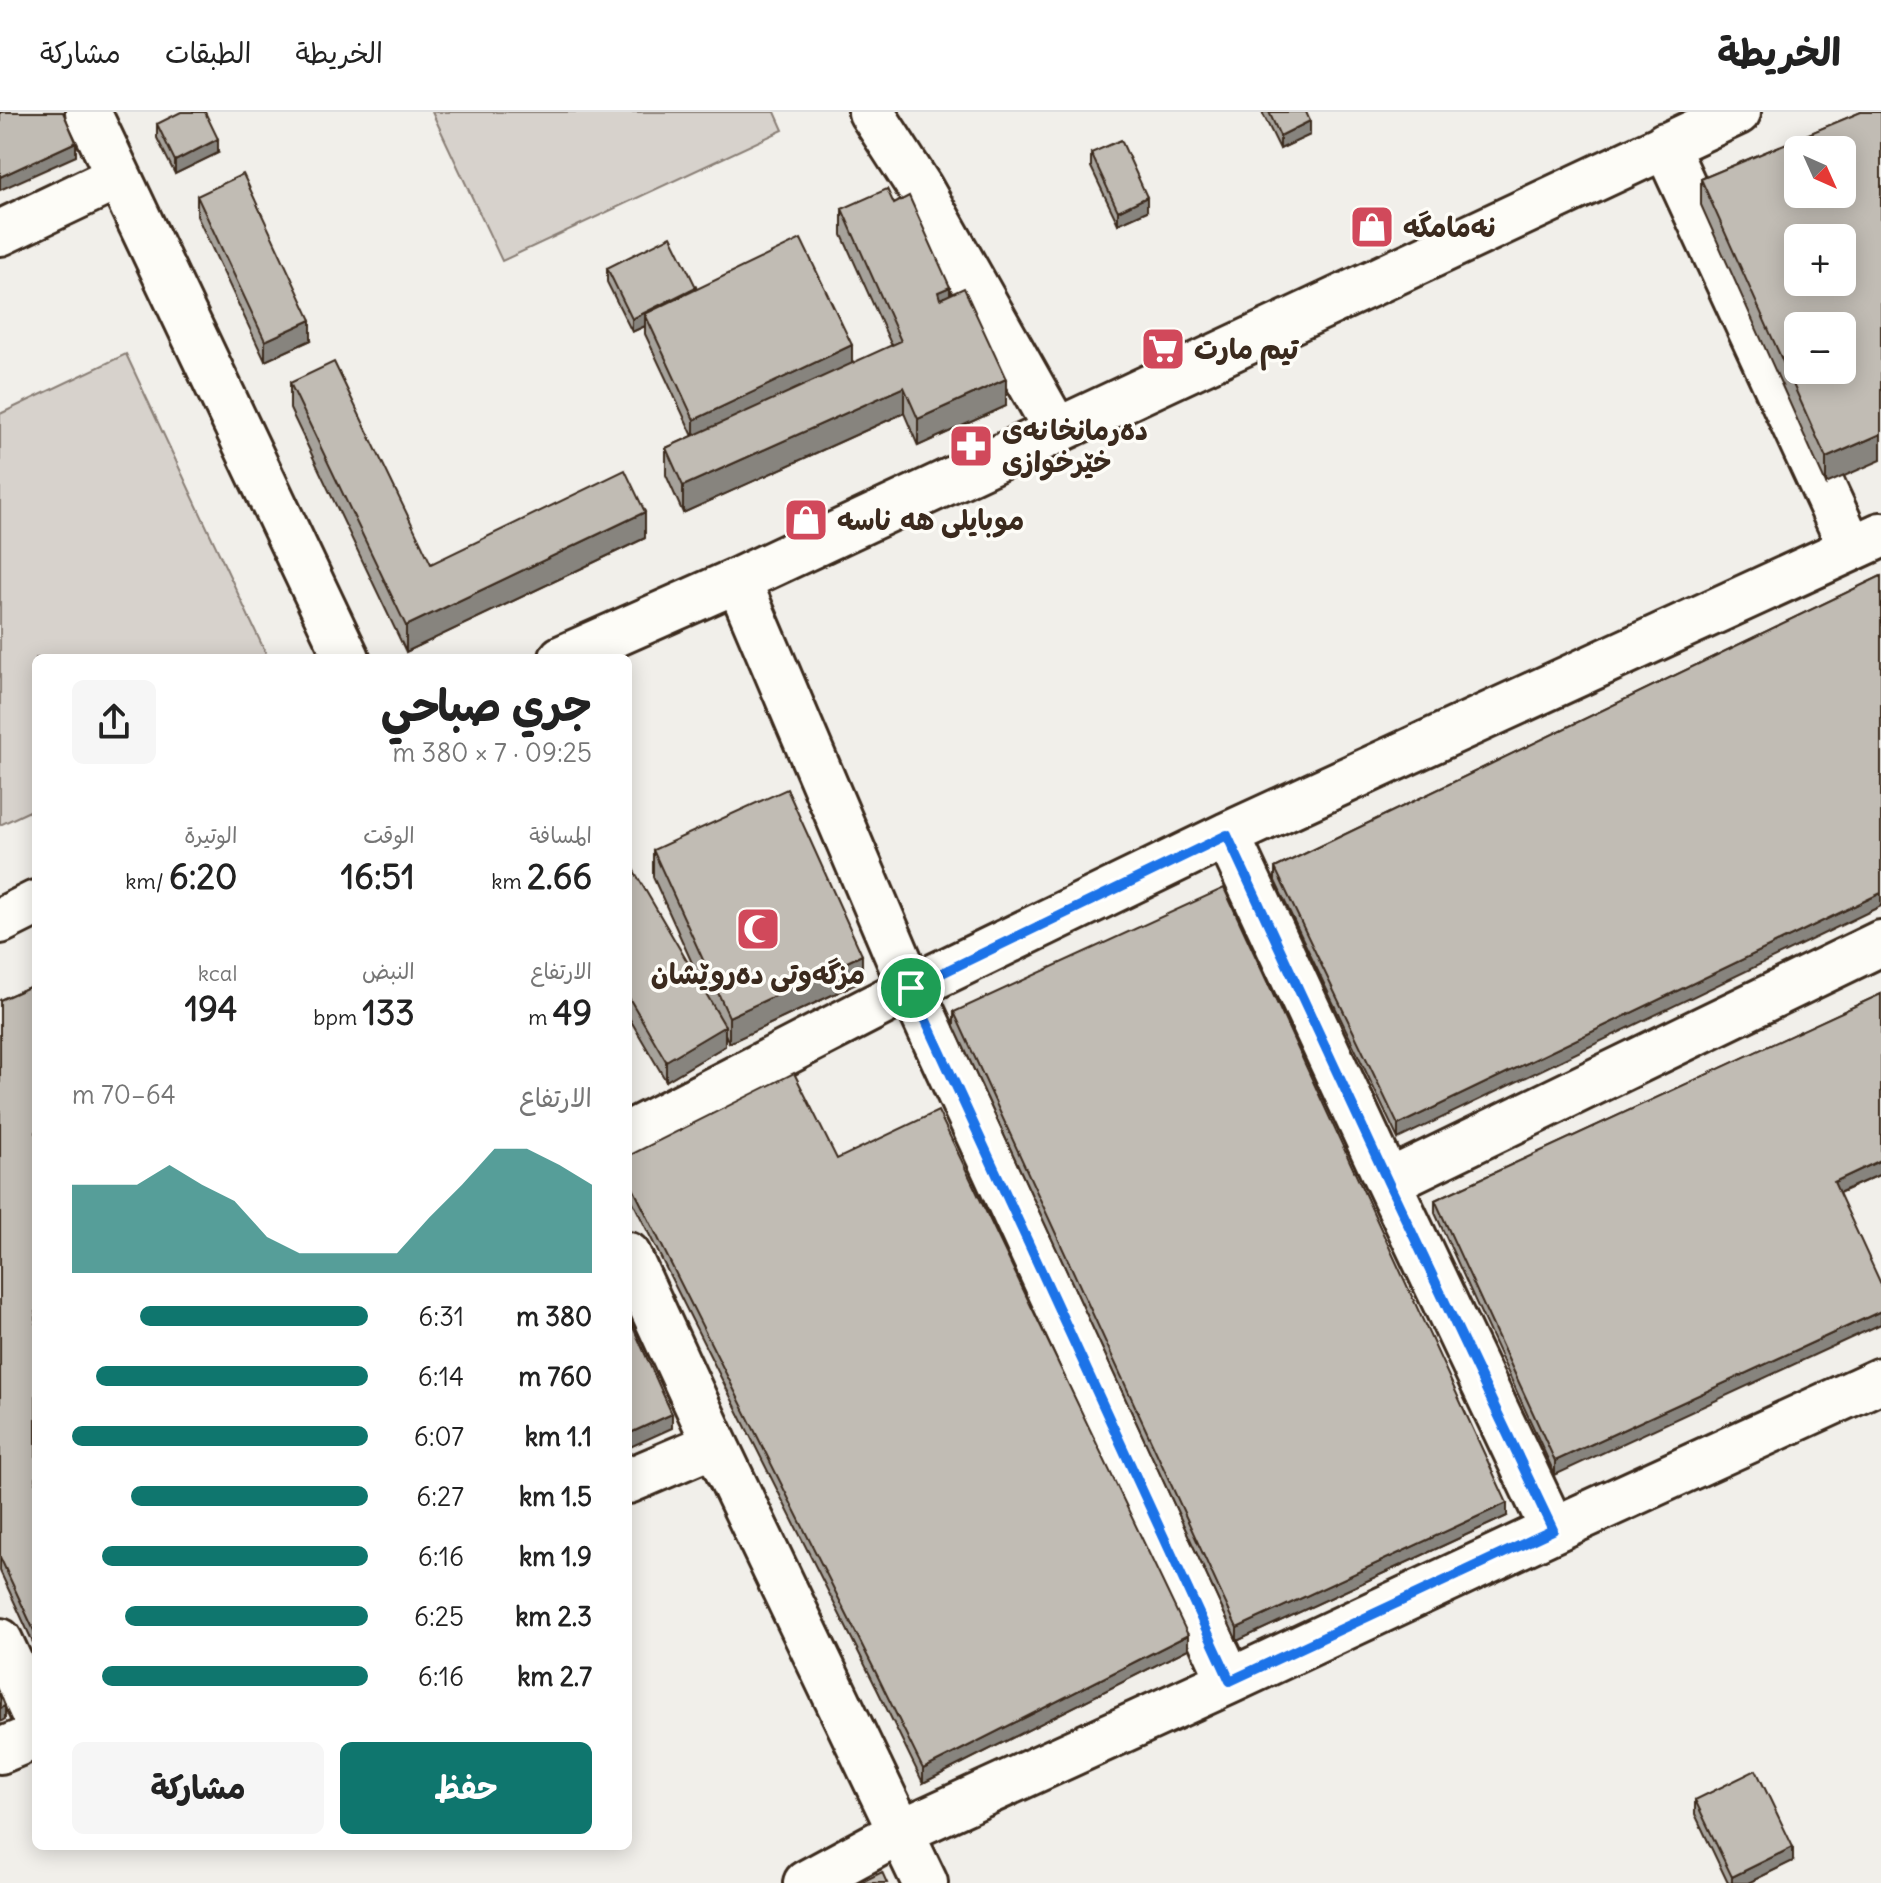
<!DOCTYPE html>
<html lang="ar">
<head>
<meta charset="utf-8">
<style>
  :root { --surface:#fff; --page:#f6f6f6; --text:#222; --muted:#767676; --line:#e0e0e0; --accent:#0f766e }
  body { margin:0; font-family:Delius,"Playpen Sans Arabic",sans-serif; background:var(--page); color:var(--text); direction:rtl; height:100vh; display:flex; flex-direction:column; font-size:30px; white-space:nowrap }
  * { box-sizing:border-box; margin:0 }
  p { font-size:26px; color:var(--muted) }
  .icon { flex:none; width:44px; height:44px; fill:none; stroke:currentColor; stroke-width:2; stroke-linecap:round; stroke-linejoin:round }
  .map { position:relative; flex:1; overflow:hidden; direction:ltr }
  .sheet { position:absolute; left:32px; top:542px; width:600px; height:1196px; display:flex; flex-direction:column; background:var(--surface); border-radius:12px; box-shadow:0 4px 20px #0003; direction:rtl }
  .sheet>* { flex:none }
  .needle { width:52px; rotate:135deg }
  .buttons { position:absolute; left:1784px; top:24px; display:grid; gap:16px }
  .buttons a { display:grid; place-items:center; width:72px; height:72px; border-radius:12px; background:var(--surface); box-shadow:0 4px 20px #0003; font-size:40px }
  .pin { position:absolute; display:grid; place-items:center; width:68px; height:68px; color:#fff; margin:-34px; border:4px solid #fff; border-radius:50%; box-shadow:0 2px 8px #0007 }
  .round { display:grid; place-items:center; flex:none; width:84px; height:84px; border-radius:12px; background:var(--page) }
  .headline { display:flex; align-items:center; justify-content:space-between; height:136px; padding:0 40px }
  h1 { font-size:44px; font-weight:700; line-height:60px }
  .figures { display:grid; grid-template-columns:repeat(3,1fr); gap:12px; height:136px; padding:8px 40px }
  .figures div { display:grid; align-content:center }
  .figures b { font-size:34px; font-weight:700 }
  .figures small { font-size:22px; font-weight:400 }
  .figures p { font-size:22px }
  .chart { height:224px; padding:16px 40px }
  .chart p { display:flex; justify-content:space-between }
  .chart svg { width:100%; height:144px; margin-top:8px; fill:var(--accent); opacity:.7 }
  .primary-button { display:flex; gap:16px; margin-top:auto; padding:16px 40px }
  .primary-button a { flex:1; height:92px; border-radius:12px; background:var(--accent); color:#fff; font-size:32px; font-weight:700; line-height:92px; text-align:center }
  .primary-button a+a { background:var(--page); color:var(--text) }
  ul { padding:0 40px; list-style:none; font-size:26px }
  li { display:grid; grid-template-columns:128px 96px 1fr; align-items:center; height:60px }
  li i { height:20px; border-radius:10px; background:var(--accent) }
  header { display:flex; align-items:center; gap:48px; box-sizing:border-box; height:112px; padding:0 40px; background:var(--surface); border-bottom:2px solid var(--line) }
  header strong { font-size:38px }
  nav { display:flex; gap:44px; margin-inline-start:auto; font-size:28px }
  .map>svg:first-child { display:block }
  .garden { fill:#d7d2cc; stroke:#897e75; stroke-width:2 }
  .lines { fill:none; stroke-linecap:round; stroke-linejoin:round }
  .minor-casing { stroke:#3b2a1e; stroke-width:50 }
  .minor { stroke:#fdfcf7; stroke-width:44 }
  .wall { fill:#a6a29b; stroke:#3b2a1e; stroke-width:2 }
  .shaded-wall { fill:#87847e; stroke:#3b2a1e; stroke-width:2 }
  .building { fill:#c1bcb4; stroke:#3b2a1e; stroke-width:2; fill-rule:evenodd }
  .route-casing { stroke:#fff; stroke-width:16 }
  .route { stroke:#1a73e8; stroke-width:10 }
  .labels { text-anchor:middle; dominant-baseline:central; stroke-width:7; stroke-linejoin:round; paint-order:stroke }
  .poi-label { font-size:28px; font-weight:bold; fill:#3b2a1e; stroke:#fdfcf7; text-anchor:start }
</style>
</head>
<body>
<header>
<strong>الخريطة</strong>
<nav><a>الخريطة</a><a>الطبقات</a><a>مشاركة</a></nav>
</header>
<div class="map">
<svg width="1881" height="1771" viewBox="0 0 1881 1771">
  <rect width="100%" height="100%" fill="#f1efea"/>
  <filter id="ink" filterUnits="userSpaceOnUse"><feTurbulence type="fractalNoise" baseFrequency=".0125" numOctaves="2"/><feDisplacementMap in="SourceGraphic" scale="16" xChannelSelector="R" yChannelSelector="G"/><feConvolveMatrix kernelMatrix="1 2 1 2 8 2 1 2 1" color-interpolation-filters="sRGB"/></filter>
  <g filter="url(#ink)">
    <path class="garden" d="M432 0H775L783 18 502 149Z
      M126 242 268 546H36V696L0 713V302Z"/>
    <g class="lines">
      <g class="minor-casing">
        <path id="minor" d="M88 0 347 546
          M871 0 920 76 1057 319
          M1665 33 1851 436
          M0 121 118 65
          M738 468 911 876 1230 1569
          M562 546 738 468 1738 0
          M1227 723 1388 1070 1553 1418
          M0 809 36 791
          M628 1022 911 876 1227 723 1881 423
          M1388 1070 1881 831
          M628 1143 715 1332 925 1771
          M628 1369 715 1332
          M0 1529 36 1607
          M0 1639 36 1624
          M806 1771 900 1720 1230 1569 1553 1418 1881 1268"/>
      </g>
      <use href="#minor" class="minor"/>
    </g>
    <path class="wall" d="M1262 0H1306L1310 23 1280 37Z
      M1861 0 1826 372 1701 93V67Z
      M157 12 218 41 175 62 157 26Z
      M1091 41 1147 99 1118 112 1091 55Z
      M197 84 311 228 265 249 197 104Z
      M894 92 950 182 1006 294 918 334 904 301 683 401 666 363V336L693 324 645 222V214L632 220 607 170V156L696 178 852 252 892 234 842 123V97Z
      M290 271 431 452 645 426 406 540 290 297Z
      M1881 464 1398 1027 1275 769V756Z
      M653 738 862 869 729 931 725 922V934L666 969 628 904V753L708 886 653 765Z
      M36 872V1537L0 1459V888Z
      M1881 882V1062L1839 1081 1555 1363 1435 1101V1088Z
      M954 900 1507 1404 1237 1529 954 914Z
      M628 1044 837 1047 1188 1537 923 1671 877 1577 628 1080Z
      M1695 1688 1793 1749 1748 1771H1728L1695 1702Z"/>
    <path class="shaded-wall" d="M1310 9V23L1280 37V24Z
      M218 27V41L175 62V49Z
      M76 30V44L0 78V65Z
      M1147 85V99L1118 112V99Z
      M696 175V188L645 202V214L632 220V207Z
      M950 175V201L938 206V180Z
      M311 208V228L265 249V229Z
      M852 233V254L694 328V308Z
      M1006 267V294L918 334V307Z
      M904 275V301L683 401V374Z
      M1881 322V348L1826 372V346Z
      M645 400V426L406 540V514Z
      M1881 781V794L1398 1027V1013Z
      M862 843V869L729 931V905Z
      M725 914V934L666 969V949Z
      M1881 1048V1062L1834 1083V1070Z
      M1881 1199V1212L1555 1363V1349Z
      M672 1302V1316L628 1336V1322Z
      M1507 1391V1404L1237 1529V1516Z
      M1188 1523V1537L923 1671V1657Z
      M5 1594V1607L0 1610V1596Z
      M1793 1735V1749L1748 1771H1732V1765Z"/>
    <path class="building" d="M0 0H63L76 30 0 65Z
      M181 0H205L218 27 175 49 157 12Z
      M1269 0H1306L1310 9 1280 24Z
      M1861 0H1881V322L1826 346 1701 67ZM1798 38H1842V82H1798ZM1798 126H1842V170H1798ZM1798 214H1842V258H1798Z
      M1121 28 1147 85 1118 99 1091 41Z
      M243 62 311 208 265 229 197 84Z
      M887 77 894 92 909 84 950 175 938 180 940 187 964 176 1006 267 918 307 904 275 683 374 666 336 901 229 842 97Z
      M671 124 696 175 632 207 607 156Z
      M801 127 852 233 694 308 645 202Z
      M334 250 431 452 625 358 645 400 406 514 290 271Z
      M1881 464V781L1398 1013 1275 756Z
      M787 677 862 843 729 905 653 738Z
      M630 752 725 914 666 949 628 884V753Z
      M1224 776 1507 1391 1237 1516 954 900Z
      M36 872V1523L0 1445V888Z
      M1881 882V1048L1834 1070 1881 1172V1199L1555 1349 1435 1088Z
      M794 961 837 1047 938 999 1188 1523 923 1657 877 1563 628 1066V1044Z
      M628 1204 672 1302 628 1322Z
      M0 1581 5 1594 0 1596Z
      M1756 1658 1793 1735 1732 1765 1695 1688Z
      M882 1760 887 1771H860Z"/>
  </g>
  <g class="lines" filter="url(#ink)">
    <g class="route-casing">
      <path id="route" d="M1227 723 1388 1070 1553 1418 1230 1569 911 876Z"/>
    </g>
    <use href="#route" class="route"/>
  </g>
  <defs>
    <g id="shop-square" transform="scale(2.3)"><rect x="-9" y="-9" width="18" height="18" rx="4" fill="#d1495b" stroke="#fdfcf7"/><path d="M-5-2.5h2.3a2.7 3.5 0 0 1 5.4 0H5L5.5 6h-11ZM-1.5-2.5h3a1.5 2.3 0 0 0-3 0Z" fill="#fff"/></g>
    <g id="supermarket-square" transform="scale(2.3)"><rect x="-9" y="-9" width="18" height="18" rx="4" fill="#d1495b" stroke="#fdfcf7"/><path d="M-6-5.5h2.5l.6 2H6L4.5 2H-2.5L-4.4-4H-6ZM-1.5 3.2a1.3 1.3 0 1 0 .1 0ZM3 3.2a1.3 1.3 0 1 0 .1 0Z" fill="#fff"/></g>
    <g id="pharmacy-square" transform="scale(2.3)"><rect x="-9" y="-9" width="18" height="18" rx="4" fill="#d1495b" stroke="#fdfcf7"/><path d="M-2-6h4v4h4v4h-4v4h-4v-4h-4v-4h4Z" fill="#fff"/></g>
    <g id="mosque-square" transform="scale(2.3)"><rect x="-9" y="-9" width="18" height="18" rx="4" fill="#d1495b" stroke="#fdfcf7"/><path d="M3.5-4.9A6 6 0 1 0 3.5 4.9A5 5 0 1 1 3.5-4.9Z" fill="#fff"/></g>
  </defs>
  <g fill-rule="evenodd">
    <use href="#shop-square" x="1372" y="115"/>
    <use href="#supermarket-square" x="1163" y="237"/>
    <use href="#pharmacy-square" x="971" y="334"/>
    <use href="#shop-square" x="806" y="408"/>
    <use href="#mosque-square" x="758" y="817"/>
  </g>
  <g class="labels">
    <g class="poi-label">
      <text x="1403" y="115">نەمامگە</text>
      <text x="1194" y="237">تیم مارت</text>
      <text x="1002" y="318">دەرمانخانەی<tspan x="1002" dy="32">خێرخوازی</tspan></text>
      <text x="837" y="408">موبایلی هه ناسه</text>
      <text x="758" y="862" text-anchor="middle">مزگەوتی دەروێشان</text>
    </g>
  </g>
</svg>
<div class="buttons">
<a><svg class="needle" viewBox="-14 -14 28 28"><path d="M0-13l5 13h-10z" fill="#e53935"/><path d="M0 13l5-13h-10z" fill="#767676"/></svg></a>
<a>+</a>
<a>−</a>
</div>
<div class="pin" style="left:911px;top:876px;background:#1e9e55"><svg class="icon" aria-label="arrive" viewBox="0 0 24 24"><path d="M6 21V4h12l-3 4 3 4H6"/></svg></div>
<section class="sheet">
<div class="headline"><div><h1>جري صباحي</h1><p>09:25 · 7 × 380 m</p></div><a class="round"><svg class="icon" aria-label="share" viewBox="0 0 24 24"><path d="M12 15V3M7 8l5-5 5 5M5 13v7h14v-7"/></svg></a></div>
<div class="figures">
<div><p>المسافة</p><b>2.66<small> km</small></b></div>
<div><p>الوقت</p><b>16:51</b></div>
<div><p>الوتيرة</p><b>6:20<small> /km</small></b></div>
</div>
<div class="figures">
<div><p>الارتفاع</p><b>49<small> m</small></b></div>
<div><p>النبض</p><b>133<small> bpm</small></b></div>
<div><p>kcal</p><b>194</b></div>
</div>
<div class="chart"><p><span>الارتفاع</span>64–70 m</p>
<svg viewBox="0 0 160 44" preserveAspectRatio="none"><path d="M0 44V17L10 17L20 17L30 11L40 17L50 22L60 33L70 38L80 38L90 38L100 38L110 27L120 17L130 6L140 6L150 11L160 17V44z"/></svg>
</div>
<ul>
<li><b>380 m</b>6:31<i style="width:77%"></i></li>
<li><b>760 m</b>6:14<i style="width:92%"></i></li>
<li><b>1.1 km</b>6:07<i style="width:100%"></i></li>
<li><b>1.5 km</b>6:27<i style="width:80%"></i></li>
<li><b>1.9 km</b>6:16<i style="width:90%"></i></li>
<li><b>2.3 km</b>6:25<i style="width:82%"></i></li>
<li><b>2.7 km</b>6:16<i style="width:90%"></i></li>
</ul>
<div class="primary-button"><a>حفظ</a><a>مشاركة</a></div>
</section>
</div>
</body>
</html>
